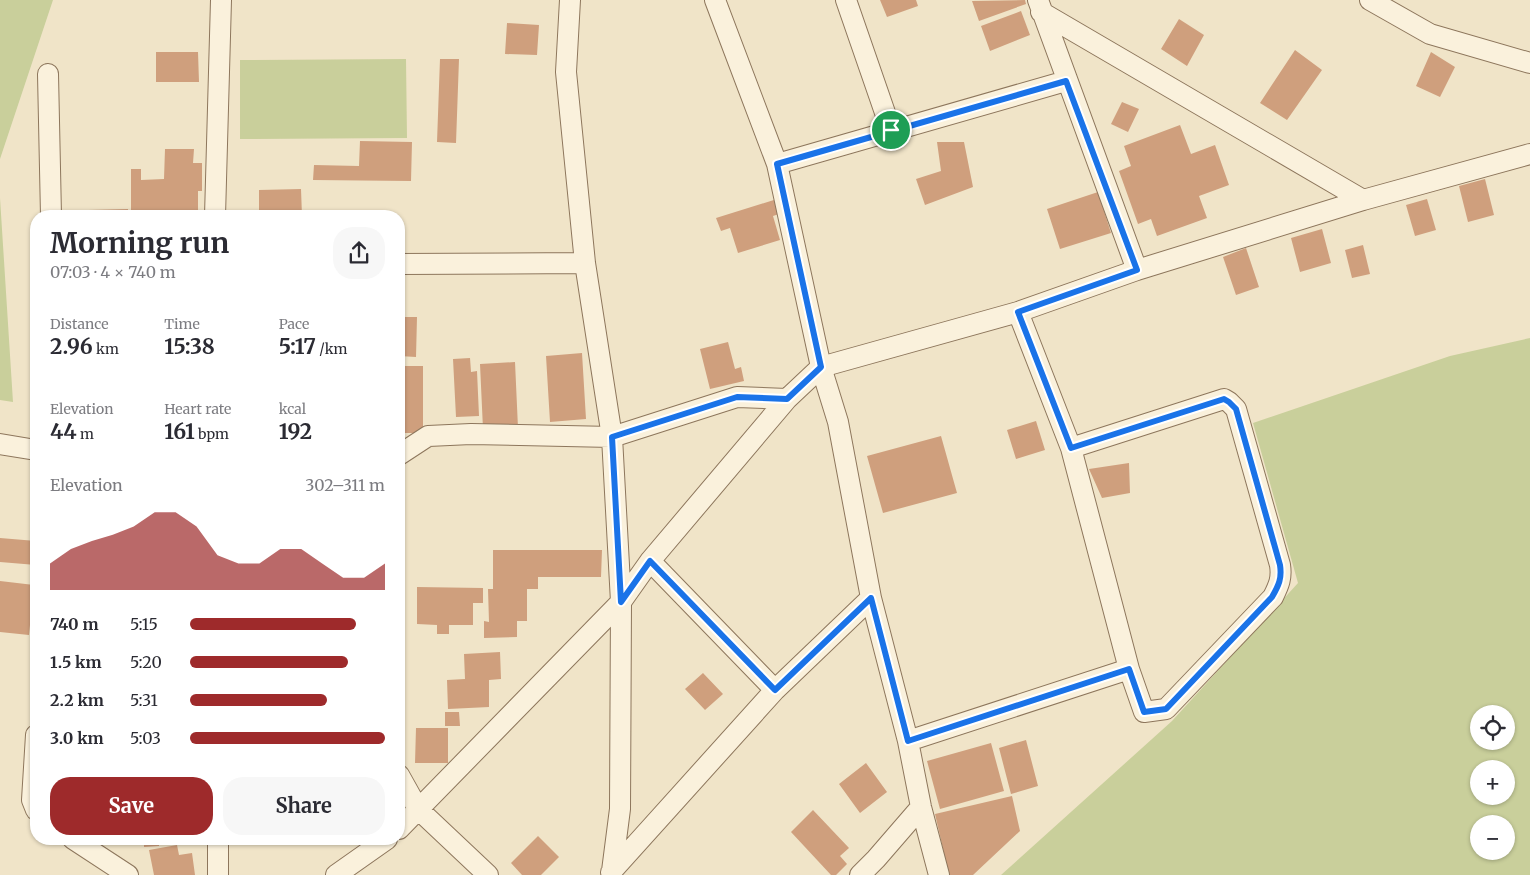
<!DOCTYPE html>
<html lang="en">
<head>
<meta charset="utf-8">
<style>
  :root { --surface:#fff; --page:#f7f7f7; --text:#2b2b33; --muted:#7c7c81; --accent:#9e2a2b }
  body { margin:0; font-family:Merriweather,serif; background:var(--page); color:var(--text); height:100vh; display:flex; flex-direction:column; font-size:19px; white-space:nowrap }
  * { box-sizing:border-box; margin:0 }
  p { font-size:16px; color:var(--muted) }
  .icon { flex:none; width:28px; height:28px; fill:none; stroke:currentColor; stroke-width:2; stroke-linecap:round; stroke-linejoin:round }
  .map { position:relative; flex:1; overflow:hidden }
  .sheet { position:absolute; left:30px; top:210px; width:375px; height:635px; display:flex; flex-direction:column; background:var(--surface); border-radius:20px; box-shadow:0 1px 4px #0004 }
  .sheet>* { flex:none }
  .tools { position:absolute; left:1470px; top:705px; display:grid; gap:10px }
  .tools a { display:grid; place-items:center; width:45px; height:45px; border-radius:50%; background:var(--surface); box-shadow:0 1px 4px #0004; font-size:25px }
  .pin { position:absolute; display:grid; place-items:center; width:42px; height:42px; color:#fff; margin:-21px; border:2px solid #fff; border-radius:50%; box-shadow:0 1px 5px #0007 }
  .round { display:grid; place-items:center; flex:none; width:52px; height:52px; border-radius:20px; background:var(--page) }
  .summary { display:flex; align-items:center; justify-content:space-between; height:85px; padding:0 20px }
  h1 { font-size:28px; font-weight:700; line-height:38px }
  .metrics { display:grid; grid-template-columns:repeat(3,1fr); gap:8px; height:85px; padding:5px 20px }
  .metrics div { display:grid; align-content:center }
  .metrics b { font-size:21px; font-weight:700 }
  .metrics small { font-size:14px; font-weight:400 }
  .metrics p { font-size:14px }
  .chart { height:140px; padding:10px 20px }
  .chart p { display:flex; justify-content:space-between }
  .chart svg { width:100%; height:90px; margin-top:5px; fill:var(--accent); opacity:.7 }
  .primary-button { display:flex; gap:10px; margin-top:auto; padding:10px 20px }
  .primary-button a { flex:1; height:58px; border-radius:20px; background:var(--accent); color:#fff; font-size:20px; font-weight:700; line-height:58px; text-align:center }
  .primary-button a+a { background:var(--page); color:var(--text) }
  ul { padding:0 20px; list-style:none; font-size:16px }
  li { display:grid; grid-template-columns:80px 60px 1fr; align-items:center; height:38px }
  li i { height:12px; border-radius:6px; background:var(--accent) }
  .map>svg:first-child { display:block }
  .green { fill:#c9cf9b; fill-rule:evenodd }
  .building { fill:#cf9f7d }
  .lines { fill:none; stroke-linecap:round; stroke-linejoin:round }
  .minor-casing { stroke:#8d765c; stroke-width:22 }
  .minor { stroke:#faf1dc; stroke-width:20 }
  .route-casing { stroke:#fff; stroke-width:10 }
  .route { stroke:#1a73e8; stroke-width:6 }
</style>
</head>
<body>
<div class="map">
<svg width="1530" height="875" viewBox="0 0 1530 875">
  <rect width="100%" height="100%" fill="#f0e4c8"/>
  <path class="green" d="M0 0H53L0 159Z
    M406 59 407 138 240 139V60Z
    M0 198 13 402 0 400Z
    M1530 338V875H1001L1172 721 1298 583 1253 423 1450 356ZM1479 714H1506V741H1479ZM1479 769H1506V796H1479ZM1479 824H1506V851H1479Z"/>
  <path class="building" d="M880 0H916L918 6 887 17Z
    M1025 0 1026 4 979 21 972 1Z
    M1021 11 1030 35 990 51 981 26Z
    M1179 19 1204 35 1187 66 1161 49Z
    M507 23 539 25 537 55 505 54Z
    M1295 50 1322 70 1287 120 1260 103Z
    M156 52H198L199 82H156Z
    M1431 52 1455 67 1440 97 1416 86Z
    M440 59H459L456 143 437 142Z
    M1122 102 1139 109 1128 132 1111 124Z
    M1180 125 1191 154 1215 145 1229 185 1199 196 1207 218 1157 236 1151 219 1138 224 1119 171 1131 166 1124 146Z
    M360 141 412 142 411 181 313 180 314 165 359 166Z
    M937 142H964L973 187 925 205 916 179 941 171Z
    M165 149H194L193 163H202V191H198V216H131V169H141V180L164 179Z
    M1485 179 1494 215 1468 222 1459 186Z
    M301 189 302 216H259V190Z
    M1098 192 1111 233 1060 249 1047 209Z
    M777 199 782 213 773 216 780 240 738 253 730 228 721 231 716 218Z
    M1427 199 1436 230 1415 236 1406 205Z
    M128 209V216H88V210Z
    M1322 229 1331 263 1300 272 1291 238Z
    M1363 245 1370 274 1352 278 1345 250Z
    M1246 248 1259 287 1236 295 1223 257Z
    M399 314H403V317H417L416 357 399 356Z
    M728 342 735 369 741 367 744 381 710 389 700 349Z
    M582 353 586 419 550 422 546 356Z
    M470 358 471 372 477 371 479 416 456 417 453 359Z
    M515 362 518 428 483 429 480 364Z
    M399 366H423V433H399Z
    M1036 421 1045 450 1016 459 1007 430Z
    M941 436 957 493 883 513 867 456Z
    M1129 463 1130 493 1102 498 1089 469Z
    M0 538 36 541V565L0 562Z
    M493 550H602L601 577H538V589H527V621H517V637L484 638V621L489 622 488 589H493Z
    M0 581 34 585 29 635 0 632Z
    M417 587 483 588V603H473V625H449V634H437V625L417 624Z
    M500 652 501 679 489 680V707L448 709 447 680 465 679 464 654Z
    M703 673 723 694 705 710 685 689Z
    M445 712H459L460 726H445Z
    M416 728H448V763H415Z
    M1026 740 1038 786 1011 794 999 748Z
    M991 743 1004 791 940 809 927 761Z
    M866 763 887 792 860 813 839 784Z
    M1012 796 1020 831 973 875H949L935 814Z
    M813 810 849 848 840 856 847 864 836 875H831L791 832Z
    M538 836 559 857 541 875H522L511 863Z
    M144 839H159V846L144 847Z
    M177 845 179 855 192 853 195 875H154L149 850Z"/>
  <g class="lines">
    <g class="minor-casing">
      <path id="minor" d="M570 0 566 72 585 263 612 437 621 602 620 809 612 871
        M715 0 777 164 821 367 1018 312 1137 270
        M846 0 891 130
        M1038 0 1137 270 1363 200 1530 154
        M1370 0 1430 34 1530 63
        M1041 12 1363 200
        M48 74 51 216
        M777 164 1066 81
        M215 216 221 0
        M399 264 585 263
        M1018 312 1071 448 1129 669 1144 712 1166 709 1273 597C1279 585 1282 578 1280 565L1236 409 1229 402 1224 399 1071 448
        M0 444 36 450
        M399 455 428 436 471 434 612 437 737 397 787 399 821 367 838 422 871 598 908 741 921 807 939 875
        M650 561 775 690
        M36 735 32 800 36 810
        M908 741 1129 669
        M399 775 418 809 488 875
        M399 829 621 602 650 561 787 399
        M73 839 128 875
        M611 872 775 690 871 598
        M218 875V839
        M336 875 387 839
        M860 875 876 859 921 807"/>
    </g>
    <use href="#minor" class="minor"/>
  </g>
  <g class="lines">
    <g class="route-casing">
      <path id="route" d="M1066 81 1137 270 1018 312 1071 448 1224 399 1229 402 1236 409 1280 565C1282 578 1279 585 1272 597L1166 709 1144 712 1129 669 908 741 871 598 775 690 650 561 621 602 612 437 737 397 787 399 821 367 777 164Z"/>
    </g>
    <use href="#route" class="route"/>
  </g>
</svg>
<div class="tools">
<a><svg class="icon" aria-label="locate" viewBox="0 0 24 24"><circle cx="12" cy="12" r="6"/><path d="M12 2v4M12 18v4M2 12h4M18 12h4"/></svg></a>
<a>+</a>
<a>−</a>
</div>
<div class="pin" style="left:891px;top:130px;background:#1e9e55"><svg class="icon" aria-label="arrive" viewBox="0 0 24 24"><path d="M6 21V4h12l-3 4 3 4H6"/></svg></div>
<section class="sheet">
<div class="summary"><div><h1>Morning run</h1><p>07:03 · 4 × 740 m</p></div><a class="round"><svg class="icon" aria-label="share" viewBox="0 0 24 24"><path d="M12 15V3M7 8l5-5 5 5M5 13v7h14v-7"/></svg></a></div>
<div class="metrics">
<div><p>Distance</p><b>2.96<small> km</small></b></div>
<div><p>Time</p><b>15:38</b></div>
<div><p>Pace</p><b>5:17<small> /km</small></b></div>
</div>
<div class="metrics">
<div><p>Elevation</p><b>44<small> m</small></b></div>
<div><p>Heart rate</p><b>161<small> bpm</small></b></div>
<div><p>kcal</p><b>192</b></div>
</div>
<div class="chart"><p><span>Elevation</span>302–311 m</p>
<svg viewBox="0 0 160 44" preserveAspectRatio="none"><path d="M0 44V31L10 24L20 20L30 17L40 13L50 6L60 6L70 13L80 27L90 31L100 31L110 24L120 24L130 31L140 38L150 38L160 31V44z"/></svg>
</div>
<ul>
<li><b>740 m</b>5:15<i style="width:85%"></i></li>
<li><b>1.5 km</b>5:20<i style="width:81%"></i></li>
<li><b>2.2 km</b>5:31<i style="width:70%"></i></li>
<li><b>3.0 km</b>5:03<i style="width:100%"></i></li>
</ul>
<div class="primary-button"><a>Save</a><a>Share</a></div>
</section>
</div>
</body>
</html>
